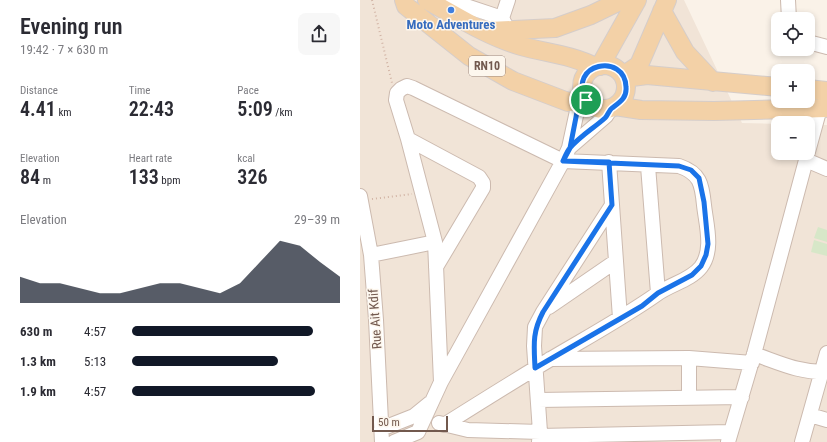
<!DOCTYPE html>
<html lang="en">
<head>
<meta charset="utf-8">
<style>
  :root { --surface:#fff; --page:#f7f7f7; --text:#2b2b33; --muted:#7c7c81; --accent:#111827 }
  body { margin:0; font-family:"Roboto Condensed",sans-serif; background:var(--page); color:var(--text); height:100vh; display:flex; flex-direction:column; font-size:15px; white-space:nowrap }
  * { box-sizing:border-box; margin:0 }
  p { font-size:13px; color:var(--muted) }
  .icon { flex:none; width:22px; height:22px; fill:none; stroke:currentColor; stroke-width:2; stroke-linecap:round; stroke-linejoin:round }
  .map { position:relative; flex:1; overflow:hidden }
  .drawer { display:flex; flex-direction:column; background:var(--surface); width:360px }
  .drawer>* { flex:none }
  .fabs { position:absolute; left:411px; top:12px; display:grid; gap:8px }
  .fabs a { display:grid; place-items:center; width:44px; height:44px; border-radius:8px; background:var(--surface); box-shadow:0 2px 6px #0003; font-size:20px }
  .scale { position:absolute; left:12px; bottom:10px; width:76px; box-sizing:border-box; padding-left:4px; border:2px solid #72594e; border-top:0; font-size:11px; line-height:14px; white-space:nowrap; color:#72594e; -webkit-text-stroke:3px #fdf7ee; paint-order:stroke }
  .pin { position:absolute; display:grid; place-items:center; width:34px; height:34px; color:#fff; margin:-17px; border:2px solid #fff; border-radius:50%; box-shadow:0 1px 4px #0007 }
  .round { display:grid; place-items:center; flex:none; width:42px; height:42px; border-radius:8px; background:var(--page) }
  .overview { display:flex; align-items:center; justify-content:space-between; height:68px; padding:0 20px }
  h1 { font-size:22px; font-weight:600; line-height:30px }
  .metrics { display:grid; grid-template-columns:repeat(3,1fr); gap:6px; height:68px; padding:4px 20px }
  .metrics div { display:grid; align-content:center }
  .metrics b { font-size:20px; font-weight:600 }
  .metrics small { font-size:11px; font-weight:400 }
  .metrics p { font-size:11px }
  .chart { height:112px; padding:8px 20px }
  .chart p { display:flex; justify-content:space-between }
  .chart svg { width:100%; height:72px; margin-top:4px; fill:var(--accent); opacity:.7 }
  ul { padding:0 20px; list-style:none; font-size:13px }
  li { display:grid; grid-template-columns:64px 48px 1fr; align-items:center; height:30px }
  li i { height:10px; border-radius:5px; background:var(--accent) }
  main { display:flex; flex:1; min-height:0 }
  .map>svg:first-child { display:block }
  .residential { fill:#f1e4d7 }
  .green { fill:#d7e7c8 }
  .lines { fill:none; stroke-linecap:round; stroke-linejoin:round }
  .minor-casing { stroke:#ccbaaf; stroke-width:16 }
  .major-casing { stroke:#d5cdca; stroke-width:20 }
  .path { stroke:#d2b4a5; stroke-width:2; stroke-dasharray:1 3; stroke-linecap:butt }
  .minor { stroke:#fff; stroke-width:14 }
  .major { stroke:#f3d1a7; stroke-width:18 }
  .route-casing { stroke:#fff; stroke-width:8 }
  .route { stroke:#1a73e8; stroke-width:5 }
  .shop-dot { fill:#3f7fe0; stroke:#fdf7ee; stroke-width:1.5 }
  .labels { text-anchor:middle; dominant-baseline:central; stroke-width:3; stroke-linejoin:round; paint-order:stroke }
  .shield { fill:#fdf7ee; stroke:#9c887e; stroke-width:1 }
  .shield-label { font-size:12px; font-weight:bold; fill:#72594e }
  .shop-label { font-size:13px; font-weight:bold; fill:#366cbe; stroke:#fdf7ee }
  .street-label { font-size:13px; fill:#72594e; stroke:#fdf7ee }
</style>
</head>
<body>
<main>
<section class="drawer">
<div class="overview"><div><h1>Evening run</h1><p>19:42 · 7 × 630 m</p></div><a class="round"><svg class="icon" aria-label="share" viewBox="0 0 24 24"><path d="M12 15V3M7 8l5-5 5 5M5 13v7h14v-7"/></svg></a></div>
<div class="metrics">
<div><p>Distance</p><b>4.41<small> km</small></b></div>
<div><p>Time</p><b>22:43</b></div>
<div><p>Pace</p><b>5:09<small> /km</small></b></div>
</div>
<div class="metrics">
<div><p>Elevation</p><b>84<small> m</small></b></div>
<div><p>Heart rate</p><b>133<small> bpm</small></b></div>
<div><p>kcal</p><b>326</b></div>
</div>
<div class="chart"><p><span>Elevation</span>29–39 m</p>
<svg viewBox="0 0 160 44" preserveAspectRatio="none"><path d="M0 44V28L10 32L20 32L30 35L40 38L50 38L60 35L70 32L80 32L90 35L100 38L110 32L120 19L130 6L140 9L150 19L160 28V44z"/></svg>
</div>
<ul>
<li><b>630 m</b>4:57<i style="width:87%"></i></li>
<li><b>1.3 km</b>5:13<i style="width:70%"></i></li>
<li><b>1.9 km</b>4:57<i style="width:88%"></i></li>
</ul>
</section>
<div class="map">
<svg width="467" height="442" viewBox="0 0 467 442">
  <rect width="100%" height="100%" fill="#faf2e8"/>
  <path class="residential" d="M0 0H324L382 123 418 124V153H448V125H467V442H0Z"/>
  <path class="green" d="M458 227 467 230V242L454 238Z
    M454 240 467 244V256L451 252Z"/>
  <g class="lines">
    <g class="minor-casing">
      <path id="minor" d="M88 0 142 18
        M428 0 429 19
        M146 26 142 18 148 0
        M448 42 467 47
        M48 139 119 177 123 183V188L76 267
        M209 148 246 116 251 108
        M448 152 460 108
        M249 162 260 318
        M288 166 298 293
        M0 196 11 255 16 320 22 442
        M11 255 75 242
        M189 307 256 261
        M394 354C420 363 440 373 467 372
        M190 359 329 358 392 363
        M81 382 75 242 48 139 36 100 37 93 41 89 47 86 53 88 203 161 319 166C340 173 342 184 344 205 346 224 354 250 341 267 331 280 311 284 297 294 263 318 226 338 189 360 154 381 119 403 84 425
        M329 397V358
        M178 400 382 397
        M450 415 467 420
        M79 423 108 430 180 432
        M21 429 54 416 70 403
        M179 436 370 432
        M34 442 58 432 81 382 203 161 209 148 217 111 227 102
        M179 442 180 432 174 346 175 327 183 312 252 205
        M368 442 394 354 446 160 467 169
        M442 442 467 353"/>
    </g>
    <g class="major-casing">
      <path id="major" d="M44 0 46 6 109 56 153 81 208 102 226 100
        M67 0C98 17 127 36 161 46 186 53 212 55 235 67
        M302 11 325 52 353 82
        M129 31 195 28 231 15 262 0
        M222 87a22 22 0 1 1 44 0a22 22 0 1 1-44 0Z
        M240 66 277 0
        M263 76 279 65 307 0
        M264 78 287 75 418 87
        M448 89 467 91
        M255 106 281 110 354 111 467 108"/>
    </g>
    <path class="path" d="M12 0 32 83
      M12 199 52 194"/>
    <use href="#minor" class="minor"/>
    <use href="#major" class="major"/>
  </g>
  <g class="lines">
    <g class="route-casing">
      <path id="route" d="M226 100 227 102 217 112 210 148 203 161 249 162 252 205 183 312C172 333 174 345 175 368L282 306 298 293 332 275 341 266 346 255 348 244 344 202 339 178 331 170 319 166 203 161C205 157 207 151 210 148 220 136 234 128 245 118 248 115 249 110 252 108 260 102 267 98 266 87 265 52 207 63 226 100"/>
    </g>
    <use href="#route" class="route"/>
  </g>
  <circle class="shop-dot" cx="91" cy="10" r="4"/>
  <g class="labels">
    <rect class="shield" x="109" y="56" width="36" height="20" rx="3"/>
    <g class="shield-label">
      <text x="127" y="66">RN10</text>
    </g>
    <g class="shop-label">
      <text x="91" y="24">Moto Adventures</text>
    </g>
    <g class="street-label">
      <text transform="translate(15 319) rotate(-94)">Rue Ait Kdif</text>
    </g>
  </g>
</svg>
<div class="fabs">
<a><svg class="icon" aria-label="locate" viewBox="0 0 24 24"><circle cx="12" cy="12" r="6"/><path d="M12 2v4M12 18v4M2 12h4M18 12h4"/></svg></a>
<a>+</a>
<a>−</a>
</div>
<div class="scale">50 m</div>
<div class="pin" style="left:226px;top:100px;background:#1e9e55"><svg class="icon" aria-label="arrive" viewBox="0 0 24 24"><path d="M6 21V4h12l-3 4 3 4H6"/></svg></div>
</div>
</main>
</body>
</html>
